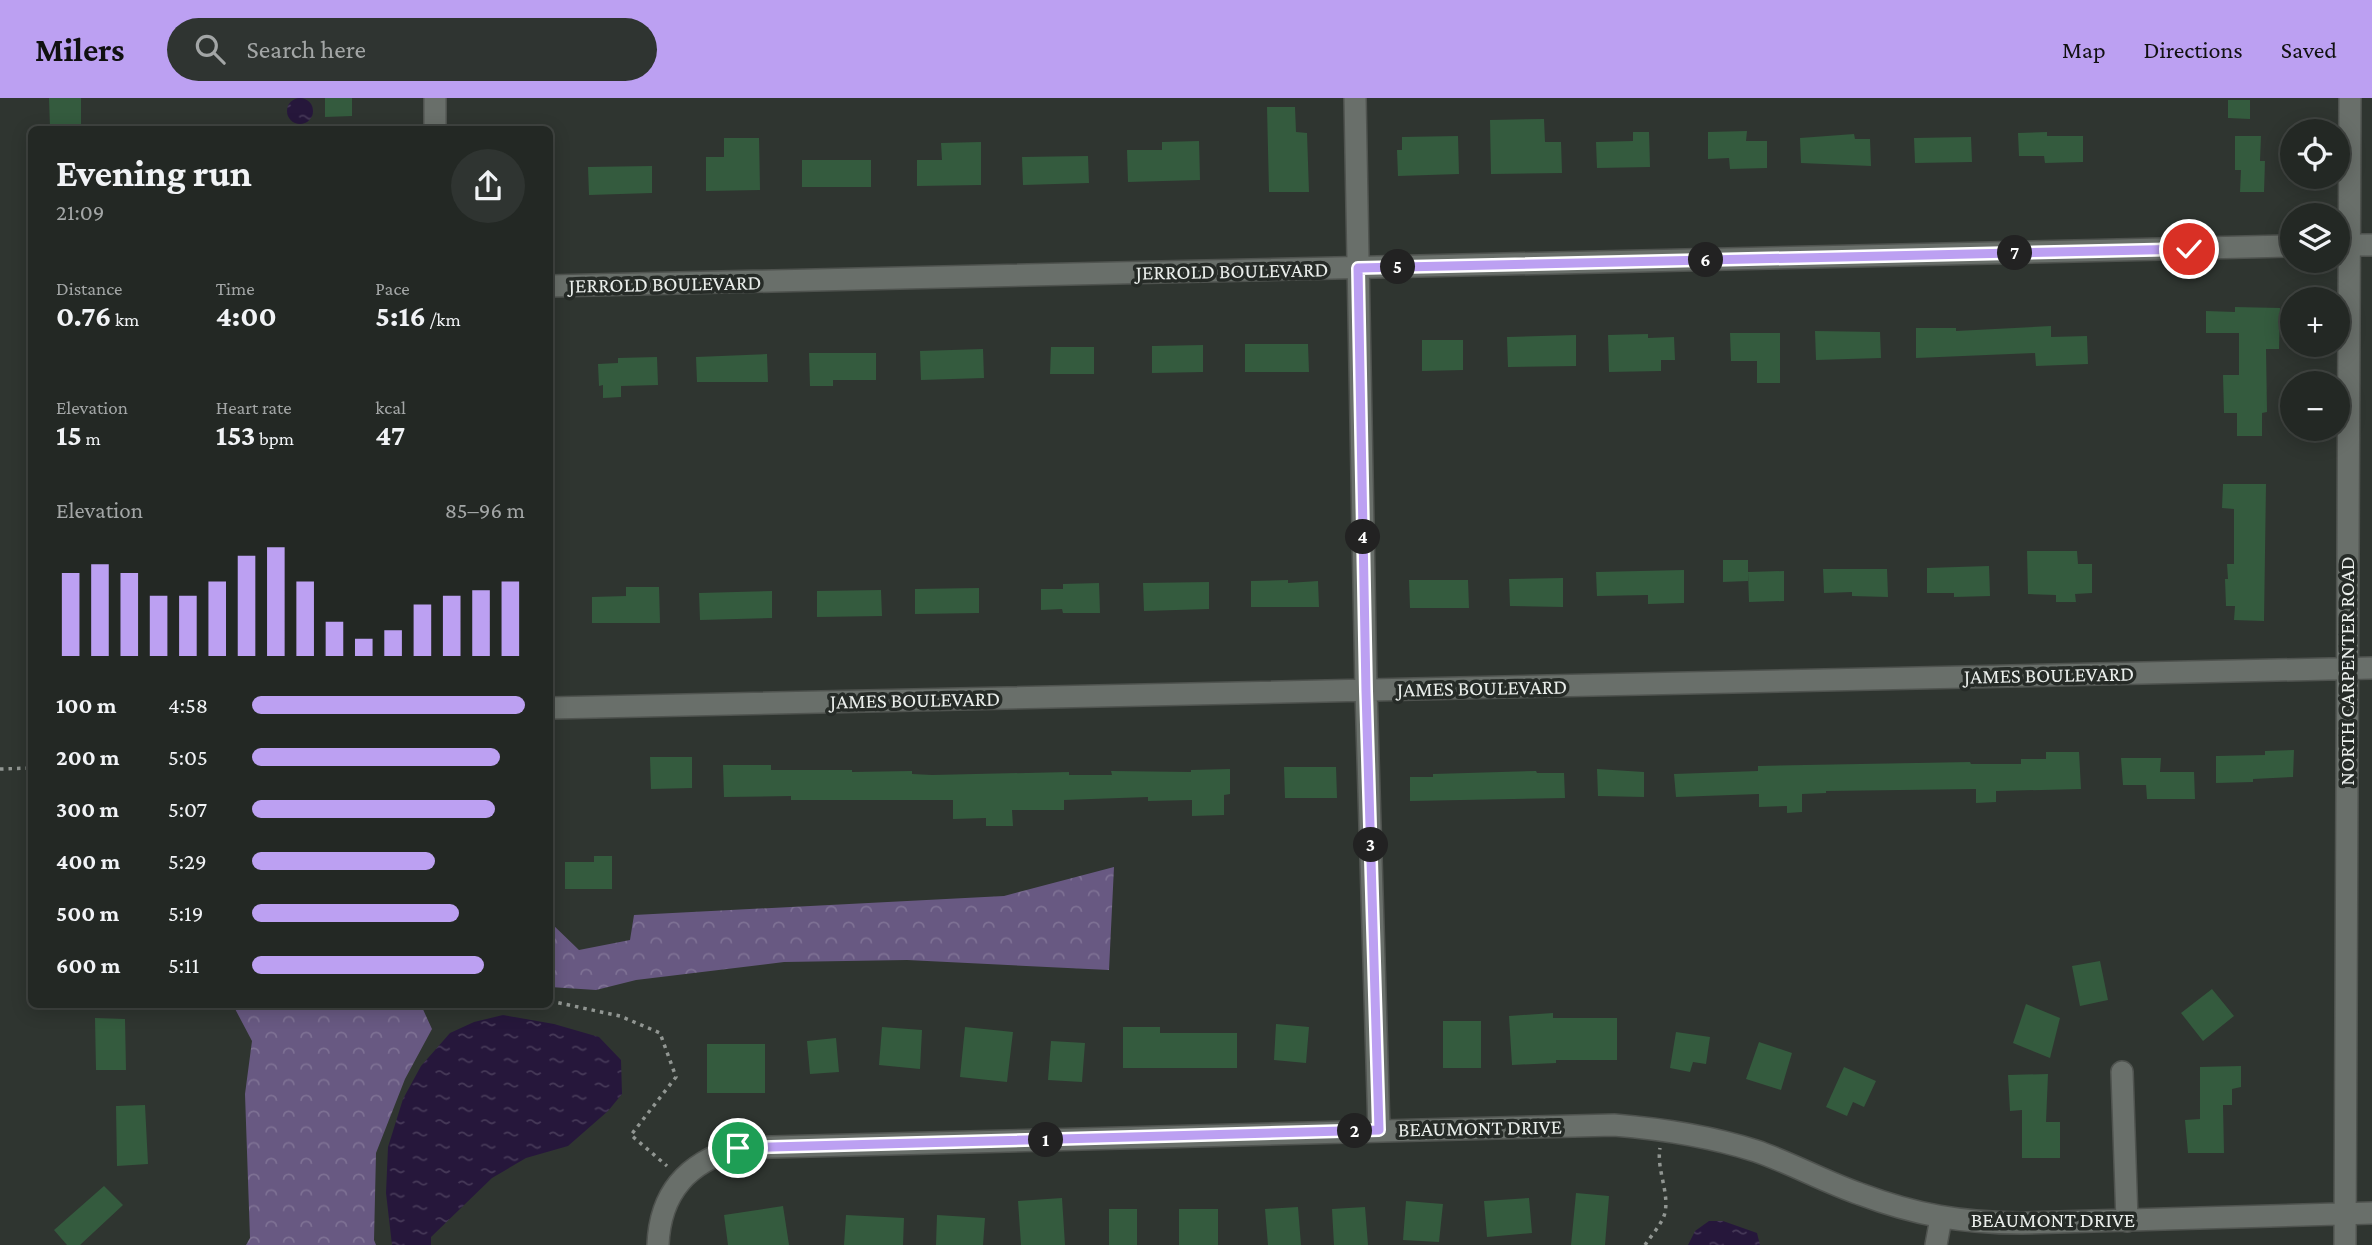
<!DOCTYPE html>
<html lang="en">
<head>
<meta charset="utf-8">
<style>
  :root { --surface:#232824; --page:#2f3431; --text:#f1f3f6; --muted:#a3a6a6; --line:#404441; --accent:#bca0f2 }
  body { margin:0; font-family:"Crimson Pro",serif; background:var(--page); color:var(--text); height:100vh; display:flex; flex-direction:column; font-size:26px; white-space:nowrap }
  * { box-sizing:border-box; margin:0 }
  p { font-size:23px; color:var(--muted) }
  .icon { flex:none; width:38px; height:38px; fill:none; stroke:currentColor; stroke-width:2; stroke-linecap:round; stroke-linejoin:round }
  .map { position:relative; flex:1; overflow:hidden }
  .panel { position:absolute; left:28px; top:28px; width:525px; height:882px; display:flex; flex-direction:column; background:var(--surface); border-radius:10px; box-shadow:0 4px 18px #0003,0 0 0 2px var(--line) }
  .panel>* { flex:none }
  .fabs { position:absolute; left:2280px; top:21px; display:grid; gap:14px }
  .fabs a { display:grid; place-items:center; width:70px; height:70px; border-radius:50%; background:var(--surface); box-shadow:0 4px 18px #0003,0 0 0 2px var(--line); font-size:35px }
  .pin { position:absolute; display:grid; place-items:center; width:60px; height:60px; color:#fff; margin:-30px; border:4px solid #fff; border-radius:50%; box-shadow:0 2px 7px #0007 }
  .km { position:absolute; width:35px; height:35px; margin:-18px; border-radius:50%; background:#222; color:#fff; font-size:19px; line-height:35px; text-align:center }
  .round { display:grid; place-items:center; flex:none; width:74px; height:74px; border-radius:37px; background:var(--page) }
  .summary { display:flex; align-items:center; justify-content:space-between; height:119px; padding:0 28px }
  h1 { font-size:38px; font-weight:700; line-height:52px }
  .metrics { display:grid; grid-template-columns:repeat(3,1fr); gap:10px; height:119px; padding:7px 28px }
  .metrics div { display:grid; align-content:center }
  .metrics b { font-size:30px; font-weight:700 }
  .metrics small { font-size:19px; font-weight:400 }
  .metrics p { font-size:19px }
  .chart { height:196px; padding:14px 28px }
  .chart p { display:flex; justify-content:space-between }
  .chart svg { width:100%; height:126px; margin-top:7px; stroke:var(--accent); stroke-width:6 }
  ul { padding:0 28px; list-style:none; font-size:23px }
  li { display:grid; grid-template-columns:112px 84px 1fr; align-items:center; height:52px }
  li i { height:18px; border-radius:9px; background:var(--accent) }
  header { display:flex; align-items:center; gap:42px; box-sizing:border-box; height:98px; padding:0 35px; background:var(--accent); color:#111 }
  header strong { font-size:33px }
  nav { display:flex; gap:38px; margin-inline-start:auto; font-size:24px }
  .search { width:490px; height:63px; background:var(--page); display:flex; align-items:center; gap:18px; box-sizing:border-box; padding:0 24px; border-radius:38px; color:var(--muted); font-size:26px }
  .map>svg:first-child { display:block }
  .forest { fill:url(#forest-crowns) }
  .water { fill:url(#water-ripples) }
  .building { fill:#345b3e }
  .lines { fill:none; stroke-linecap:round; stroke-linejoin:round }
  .minor-casing { stroke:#4f534f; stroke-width:24 }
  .path { stroke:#919692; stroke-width:3.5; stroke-dasharray:3.5 5; stroke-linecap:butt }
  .minor { stroke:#696f6a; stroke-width:21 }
  .route-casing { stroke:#fff; stroke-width:14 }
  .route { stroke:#bca0f2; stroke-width:9 }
  .labels { text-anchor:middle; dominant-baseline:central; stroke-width:7; stroke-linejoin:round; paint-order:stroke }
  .street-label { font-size:21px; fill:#eaeeeb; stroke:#262b27 }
</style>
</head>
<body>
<header>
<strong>Milers</strong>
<div class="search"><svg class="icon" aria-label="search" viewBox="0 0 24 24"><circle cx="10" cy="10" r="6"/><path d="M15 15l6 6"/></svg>Search here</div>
<nav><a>Map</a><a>Directions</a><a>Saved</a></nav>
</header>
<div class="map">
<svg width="2372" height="1147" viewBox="0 0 2372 1147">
  <defs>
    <pattern id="forest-crowns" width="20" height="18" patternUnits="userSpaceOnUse" patternTransform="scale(1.75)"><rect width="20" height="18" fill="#685982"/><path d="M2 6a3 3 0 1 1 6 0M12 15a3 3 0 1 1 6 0" fill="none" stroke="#7e7194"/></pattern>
    <pattern id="water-ripples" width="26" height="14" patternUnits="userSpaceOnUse" patternTransform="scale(1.75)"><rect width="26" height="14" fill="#26173b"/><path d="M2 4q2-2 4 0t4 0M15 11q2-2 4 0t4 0" fill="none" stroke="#463958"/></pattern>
  </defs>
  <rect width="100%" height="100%" fill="#2f3530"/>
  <path class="forest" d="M1114 769 1109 872 907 862 784 864 636 882 596 892 550 889V824L579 852 630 842 634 817 1004 798Z
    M233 907H421L432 931 405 981 376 1055 374 1142 376 1147H246L250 1140 245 996 252 943Z"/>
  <path class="water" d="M287 13a13 13 0 1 1 26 0a13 13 0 1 1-26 0Z
    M503 917 554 926 599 939 621 962 622 996 608 1013 568 1048 526 1060 492 1080 431 1139V1147H392L386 1095 388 1049 403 1001 421 968 450 935 474 924Z
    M1709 1123H1723L1757 1135 1760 1147H1688L1695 1133Z"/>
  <path class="building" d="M49 0H81V28L50 29Z
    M325 0H352V18L325 19Z
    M2228 2H2250V21L2228 20Z
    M1267 9H1295L1296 34 1307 35 1309 94H1269Z
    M1544 21 1545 44H1561L1562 75 1491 76 1490 22Z
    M1747 33 1746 43H1767V70L1730 71 1729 60 1708 61V34Z
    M1633 34H1649L1650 69 1597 70 1596 44 1633 43Z
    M2047 34V38H2083V64L2045 65 2044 58H2019L2018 35Z
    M1854 36 1855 41H1870L1871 68 1801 65 1800 40Z
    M1458 38 1459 76 1398 78 1397 52H1402V39Z
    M2235 38H2261L2260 63H2265L2264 94H2240L2241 72H2235Z
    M1971 39 1972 64 1915 65 1914 40Z
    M724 40H759L760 92 706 93V59H724Z
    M1199 43 1200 82 1128 84 1127 52H1162V44Z
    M981 44V87L917 88V62H942L941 45Z
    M1088 58 1089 85 1023 87 1022 59Z
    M802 62H871V89H802Z
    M652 68V95L589 97 588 69Z
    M2235 209 2280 210 2279 251H2266L2267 314 2262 315V338H2237V315H2224L2223 277H2239V235H2206V213L2235 214Z
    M2051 228V239L2087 238 2088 266 2036 268 2035 255 1916 260V230H1956V233Z
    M1815 233 1880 234 1881 260 1816 262Z
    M1730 235H1780V285H1757V263H1731Z
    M1648 236V240L1674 239 1675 262H1661V273L1609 274 1608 237Z
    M1576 237V268L1508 269 1507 239Z
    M1422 242H1463V272L1422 273Z
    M1245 246H1308L1309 274H1245Z
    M1203 247V274L1152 275V248Z
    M1051 249H1094V276H1050Z
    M983 251 984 280 921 282 920 253Z
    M809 255H876V282H833V288H810Z
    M767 256 768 284H697L696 259Z
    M657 259 658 287 621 288V299L603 300V287L599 288 598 266 618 265V260Z
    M2223 386H2266L2264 523 2234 522 2235 508H2226L2225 481H2228L2227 466H2234V411L2222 410Z
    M2027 453H2077L2078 466H2092V495L2075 496 2076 504H2056V497L2028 496Z
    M1723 462H1748V483L1723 484Z
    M1989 468 1990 498 1954 499V495H1927V470Z
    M1823 471H1887L1888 499 1852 498V494L1824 495Z
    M1684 472V505L1648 506V497L1597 498 1596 474Z
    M1784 473V503L1749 504 1748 474Z
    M1563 480V509L1510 508 1509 481Z
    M1288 482V485L1318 483 1319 509H1251V483Z
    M1409 482H1468L1469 510H1410Z
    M1209 484V511L1144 513 1143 485Z
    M1099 485 1100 515H1063L1062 511 1041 512V491H1063V486Z
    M626 489H659L660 525H592V499L626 498Z
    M979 490V515L915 516V491Z
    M881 492 882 518 817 519V493Z
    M772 493V520L700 522 699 495Z
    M2294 652 2293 679 2253 681V684L2216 685V658L2265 657V653Z
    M2046 654H2079L2081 691 1996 693V704L1976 705V691L1826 693V695L1802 696V714L1787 715V708L1759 709V696L1676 699 1674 676 1758 673V668L1970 664 1971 666H2021V661H2046Z
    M650 659H692V690L651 691Z
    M2121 660H2161L2160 674H2194L2195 701H2147L2146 687H2123Z
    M723 667H771V672H852V674L912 673V676L932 677 1069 674V677H1112L1111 673 1191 674V672L1230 671V696L1224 697V717L1192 718V702L1148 703V699L1064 702V712H1012L1013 728H986V720L953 721V702H791V698L724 699Z
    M1284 669H1336L1337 700H1285Z
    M1597 671 1644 674V699L1598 698Z
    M1536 673 1537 675H1564L1565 700 1410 703V679H1433V676Z
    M594 758H612V791H565V764H594Z
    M2100 863 2108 902 2080 908 2072 868Z
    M2212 891 2234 918 2203 943 2181 915Z
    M2026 906 2060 920 2050 960 2013 945Z
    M1553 915V920H1617V962H1556V965L1512 967 1509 918Z
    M95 920 125 921 126 972H96Z
    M1443 923H1481V970H1443Z
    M1276 926 1309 929 1306 965 1274 962Z
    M882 929 922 932 920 971 879 967Z
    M965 929 1013 934 1007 984 960 979Z
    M1123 929H1160V935H1237V970H1123Z
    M1676 934 1710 939 1706 966 1693 964 1690 974 1670 970Z
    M836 940 839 974 810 976 807 943Z
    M1051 943 1085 945 1082 984 1048 982Z
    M1759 944 1792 955 1781 992 1746 981Z
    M707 946H765V995H707Z
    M2241 968V989L2232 991V1007H2223L2224 1055H2188L2185 1022 2200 1021V969Z
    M1844 969 1876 983 1864 1009 1853 1004 1847 1018 1826 1009Z
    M2048 976 2046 1024H2060V1060H2022V1012L2010 1013 2008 977Z
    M145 1007 148 1066 117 1068 116 1008Z
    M104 1088 123 1107 80 1147H67L54 1132Z
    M1576 1095 1609 1098 1605 1147H1571Z
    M1062 1100 1065 1147H1021L1018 1103Z
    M1529 1100 1532 1135 1487 1139 1484 1103Z
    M1406 1103 1443 1106 1439 1144 1403 1142Z
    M783 1108 789 1147H728L724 1117Z
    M1298 1109 1301 1147H1268L1265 1111Z
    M1365 1109 1368 1147H1334L1332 1111Z
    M1109 1111H1137V1147H1109Z
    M1179 1111H1218V1147H1179Z
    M846 1117 904 1120 903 1147H844Z
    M937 1117 985 1120 983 1147H936Z"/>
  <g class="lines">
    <g class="minor-casing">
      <path id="minor" d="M435 0V32
        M1355 0 1366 592 1379 1032
        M2338 147H2372
        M550 188 2292 148
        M550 610 2372 570
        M2122 974 2127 1123
        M658 1147C660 1094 688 1064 738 1050L1614 1027C1663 1031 1709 1038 1756 1053 1791 1065 1825 1084 1860 1096 1916 1117 1962 1125 2022 1125L2372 1115
        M1936 1147 1941 1120
        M2345 1147 2350 0"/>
    </g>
    <path class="path" d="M0 671 32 670
      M550 903 620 918 660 935 676 979 631 1037 667 1068
      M1645 1147C1651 1138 1660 1128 1664 1118 1671 1097 1656 1072 1660 1050"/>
    <use href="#minor" class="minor"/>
  </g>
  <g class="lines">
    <g class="route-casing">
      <path id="route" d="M738 1050 1379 1032 1366 593 1358 170 2189 151"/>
    </g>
    <use href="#route" class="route"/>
  </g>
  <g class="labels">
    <g class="street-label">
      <text transform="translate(1232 173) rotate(-1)">JERROLD BOULEVARD</text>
      <text transform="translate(665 186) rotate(-1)">JERROLD BOULEVARD</text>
      <text transform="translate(2347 573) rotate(-90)">NORTH CARPENTER ROAD</text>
      <text transform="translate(2049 577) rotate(-1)">JAMES BOULEVARD</text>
      <text transform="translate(1482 590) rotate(-1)">JAMES BOULEVARD</text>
      <text transform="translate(915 602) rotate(-1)">JAMES BOULEVARD</text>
      <text transform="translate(1480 1030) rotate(-1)">BEAUMONT DRIVE</text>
      <text x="2053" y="1122">BEAUMONT DRIVE</text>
    </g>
  </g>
</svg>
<div class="fabs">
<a><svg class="icon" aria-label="locate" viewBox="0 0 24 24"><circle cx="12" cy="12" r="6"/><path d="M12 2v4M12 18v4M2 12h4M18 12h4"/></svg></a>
<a><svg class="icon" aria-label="layers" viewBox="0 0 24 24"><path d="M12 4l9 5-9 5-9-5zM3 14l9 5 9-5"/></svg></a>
<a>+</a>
<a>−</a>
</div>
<div class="pin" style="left:738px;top:1050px;background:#1e9e55"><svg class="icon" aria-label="arrive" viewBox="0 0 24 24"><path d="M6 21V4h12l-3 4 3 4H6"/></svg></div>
<div class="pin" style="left:2189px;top:151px;background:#d93025"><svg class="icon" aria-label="check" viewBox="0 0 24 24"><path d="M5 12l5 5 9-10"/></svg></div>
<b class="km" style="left:1046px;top:1042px">1</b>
<b class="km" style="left:1355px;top:1033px">2</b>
<b class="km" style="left:1371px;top:747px">3</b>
<b class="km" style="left:1363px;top:439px">4</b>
<b class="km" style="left:1398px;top:169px">5</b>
<b class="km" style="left:1706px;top:162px">6</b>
<b class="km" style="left:2015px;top:155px">7</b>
<section class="panel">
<div class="summary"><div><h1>Evening run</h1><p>21:09</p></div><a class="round"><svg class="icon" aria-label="share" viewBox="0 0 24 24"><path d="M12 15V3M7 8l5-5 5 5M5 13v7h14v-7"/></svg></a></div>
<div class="metrics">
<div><p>Distance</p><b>0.76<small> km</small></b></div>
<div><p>Time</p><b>4:00</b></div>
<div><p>Pace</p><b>5:16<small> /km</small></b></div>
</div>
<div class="metrics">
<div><p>Elevation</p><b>15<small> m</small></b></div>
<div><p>Heart rate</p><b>153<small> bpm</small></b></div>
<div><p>kcal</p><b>47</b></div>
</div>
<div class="chart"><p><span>Elevation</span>85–96 m</p>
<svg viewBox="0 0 160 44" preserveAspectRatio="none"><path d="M5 44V15M15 44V12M25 44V15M35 44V23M45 44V23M55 44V18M65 44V9M75 44V6M85 44V18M95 44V32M105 44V38M115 44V35M125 44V26M135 44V23M145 44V21M155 44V18"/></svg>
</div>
<ul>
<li><b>100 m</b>4:58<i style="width:100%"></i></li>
<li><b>200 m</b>5:05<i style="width:91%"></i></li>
<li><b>300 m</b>5:07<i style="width:89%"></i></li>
<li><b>400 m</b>5:29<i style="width:67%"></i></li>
<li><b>500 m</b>5:19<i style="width:76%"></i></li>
<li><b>600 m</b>5:11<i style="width:85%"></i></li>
</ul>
</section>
</div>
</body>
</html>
